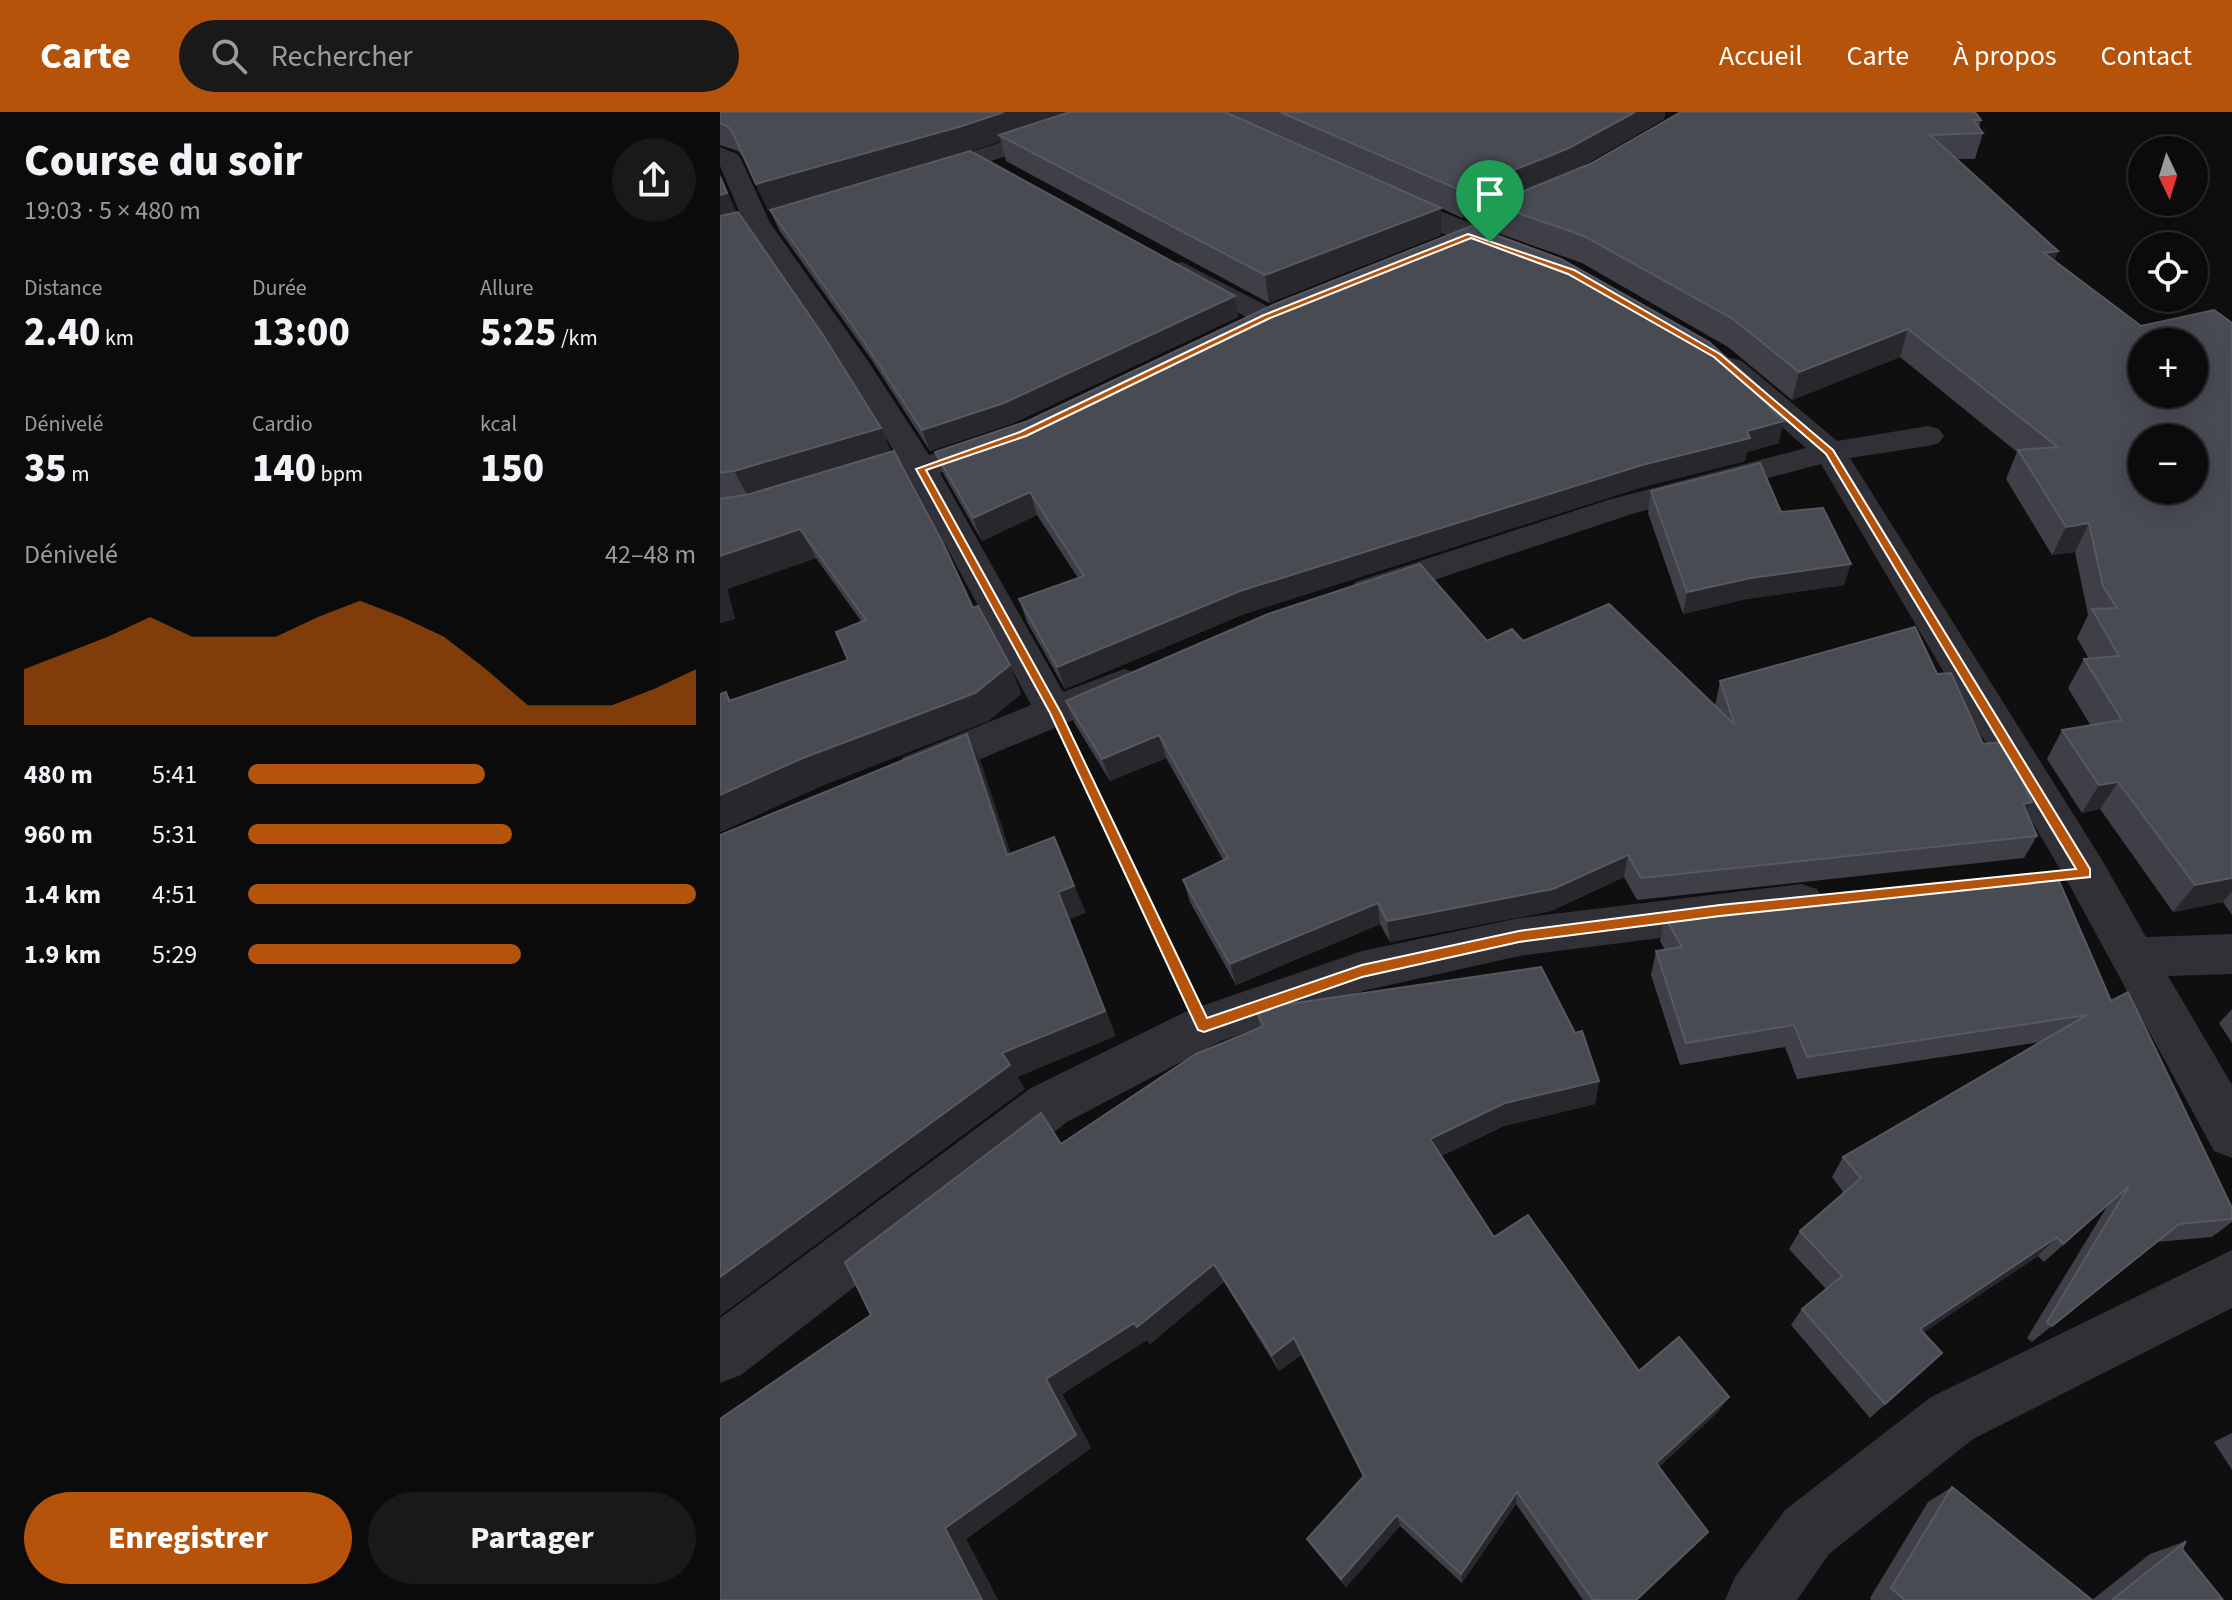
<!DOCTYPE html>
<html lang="fr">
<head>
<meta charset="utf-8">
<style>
  :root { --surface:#0b0b0c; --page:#19191a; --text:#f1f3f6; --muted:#9a9b9d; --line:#2b2b2d; --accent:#b45309 }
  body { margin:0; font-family:"Source Sans 3",sans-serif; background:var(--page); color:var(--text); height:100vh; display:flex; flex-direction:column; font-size:30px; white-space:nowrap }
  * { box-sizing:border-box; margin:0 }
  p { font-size:26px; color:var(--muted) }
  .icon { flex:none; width:44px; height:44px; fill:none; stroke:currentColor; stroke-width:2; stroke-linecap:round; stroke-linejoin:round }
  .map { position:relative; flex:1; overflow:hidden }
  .panel { display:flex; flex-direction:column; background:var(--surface); width:720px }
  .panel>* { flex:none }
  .needle { width:52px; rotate:176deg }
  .buttons { position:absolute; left:1408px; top:24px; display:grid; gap:16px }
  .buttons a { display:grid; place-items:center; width:80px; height:80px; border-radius:50%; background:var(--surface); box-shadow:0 4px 20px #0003,0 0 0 2px var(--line); font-size:40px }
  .pin { position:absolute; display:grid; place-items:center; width:68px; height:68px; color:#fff; margin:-82px -34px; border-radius:50% 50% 50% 0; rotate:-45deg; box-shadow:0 0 8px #0007 }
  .pin .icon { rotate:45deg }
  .round { display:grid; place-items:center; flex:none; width:84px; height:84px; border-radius:42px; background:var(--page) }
  .head { display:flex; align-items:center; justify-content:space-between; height:136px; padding:0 24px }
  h1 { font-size:44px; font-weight:800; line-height:60px }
  .figures { display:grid; grid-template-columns:repeat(3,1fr); gap:12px; height:136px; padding:8px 24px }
  .figures div { display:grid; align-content:center }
  .figures b { font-size:40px; font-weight:800 }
  .figures small { font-size:22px; font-weight:400 }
  .figures p { font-size:22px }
  .chart { height:224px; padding:16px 24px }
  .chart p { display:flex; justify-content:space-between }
  .chart svg { width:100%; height:144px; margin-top:8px; fill:var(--accent); opacity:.7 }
  .cta { display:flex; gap:16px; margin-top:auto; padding:16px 24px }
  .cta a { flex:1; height:92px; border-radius:48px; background:var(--accent); color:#fff; font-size:32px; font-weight:800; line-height:92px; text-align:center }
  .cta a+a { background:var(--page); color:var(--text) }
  ul { padding:0 24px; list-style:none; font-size:26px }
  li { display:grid; grid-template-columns:128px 96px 1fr; align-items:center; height:60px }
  li i { height:20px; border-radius:10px; background:var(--accent) }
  header { display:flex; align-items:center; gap:48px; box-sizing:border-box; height:112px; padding:0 40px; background:var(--accent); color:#fff }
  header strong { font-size:38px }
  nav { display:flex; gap:44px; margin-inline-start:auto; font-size:28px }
  .search { width:560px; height:72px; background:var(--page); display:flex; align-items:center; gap:20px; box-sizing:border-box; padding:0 28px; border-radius:44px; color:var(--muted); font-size:30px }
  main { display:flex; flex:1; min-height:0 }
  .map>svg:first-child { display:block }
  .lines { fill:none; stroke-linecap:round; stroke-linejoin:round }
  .path { stroke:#35363d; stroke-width:5; stroke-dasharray:4 6; stroke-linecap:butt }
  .minor { fill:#303036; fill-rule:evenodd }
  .wall { fill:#3f4047 }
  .shaded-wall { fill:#28282c }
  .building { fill:#494b53; stroke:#575862; stroke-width:2; fill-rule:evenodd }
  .route { fill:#b45309; stroke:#fff; stroke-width:2; fill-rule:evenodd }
</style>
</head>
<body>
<header>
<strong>Carte</strong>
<div class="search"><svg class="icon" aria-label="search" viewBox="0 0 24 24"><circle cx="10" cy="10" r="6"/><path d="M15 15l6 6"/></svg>Rechercher</div>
<nav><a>Accueil</a><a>Carte</a><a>À propos</a><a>Contact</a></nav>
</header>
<main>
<section class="panel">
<div class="head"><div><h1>Course du soir</h1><p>19:03 · 5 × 480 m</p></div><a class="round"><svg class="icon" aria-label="share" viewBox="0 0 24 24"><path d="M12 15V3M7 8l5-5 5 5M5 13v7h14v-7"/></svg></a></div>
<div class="figures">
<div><p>Distance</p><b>2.40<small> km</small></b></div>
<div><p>Durée</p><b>13:00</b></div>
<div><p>Allure</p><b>5:25<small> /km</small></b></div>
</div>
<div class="figures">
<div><p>Dénivelé</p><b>35<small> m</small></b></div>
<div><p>Cardio</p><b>140<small> bpm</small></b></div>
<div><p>kcal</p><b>150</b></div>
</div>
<div class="chart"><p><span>Dénivelé</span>42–48 m</p>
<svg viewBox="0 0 160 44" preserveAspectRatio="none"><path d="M0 44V27L10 22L20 17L30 11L40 17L50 17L60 17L70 11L80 6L90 11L100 17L110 27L120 38L130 38L140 38L150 33L160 27V44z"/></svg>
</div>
<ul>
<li><b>480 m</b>5:41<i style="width:53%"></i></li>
<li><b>960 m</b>5:31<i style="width:59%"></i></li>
<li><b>1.4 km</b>4:51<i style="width:100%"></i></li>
<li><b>1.9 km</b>5:29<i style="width:61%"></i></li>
</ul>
<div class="cta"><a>Enregistrer</a><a>Partager</a></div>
</section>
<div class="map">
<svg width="1512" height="1488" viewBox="0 0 1512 1488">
  <rect width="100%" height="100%" fill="#0f0f10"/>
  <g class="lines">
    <path class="path" d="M355 641 462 867"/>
    <path class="minor" d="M376 0H410L407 5 212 68H194L191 63 194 58Z
      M0 35 17 42 21 47 50 111 148 249 209 343 276 321 287 324 292 331 287 338 220 361 343 580 404 557 418 561 424 571 418 581 213 667 198 671 183 667 177 656 183 645 311 593 185 357 118 249 24 111 0 54Z
      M668 78 805 133 809 139 805 145C777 152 689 105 659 91L655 86 659 81Z
      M462 150 557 199 561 205 557 211 547 214 537 211 452 164 448 158 452 152Z
      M1011 246 1022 249 1117 329 1208 314 1219 317 1224 324 1219 331 1208 334 1130 346 1382 748 1426 825 1512 822V862L1448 864 1512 973V1046L1494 1039 1350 774 1101 352 912 402 648 490 635 486 630 478 635 470 888 388 1086 336 1000 261 996 255 1000 249Z
      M1081 772 1097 777 1104 790 1097 803 1081 808 799 844 643 879 501 929 347 1010 21 1263 0 1271V1206L311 976 467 899 642 839 799 806Z
      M1512 1138V1196L1253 1327 1109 1442 1077 1488H1005L1015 1465 1065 1398 1211 1285Z"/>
  </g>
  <path class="wall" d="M0 0H945L944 7 857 57 870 52 1261 8 1259 16 1263 21 1255 47H1237L1338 139 1334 149 1421 214 1512 211V803L1503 790 1453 800 1380 697 1362 701 1327 647 1342 618 1371 614 1348 576 1364 547H1369L1357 526 1368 503 1355 440 1332 443 1286 367 1297 340 1180 245 1072 288 1008 235 862 151 772 119V93L742 106 721 96V123L549 191 286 49 281 29 250 39 515 184 518 205 291 312 210 339 151 247 59 118 50 98 216 49 48 98 23 45 18 39 0 33Z
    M0 62 16 100 161 316 171 340 253 496 290 553 301 582 268 609 101 674 0 720 6 580 11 588 128 548 141 509 96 446 7 477 15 507 0 511Z
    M1057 291 1055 300 1059 331 1027 340 1025 349 919 376 524 502 345 577 307 510 299 487 358 466 317 403 262 429 224 363 215 340Z
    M931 379 1061 400 1124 473 1026 487 963 502 928 401Z
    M767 529H803L995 594 1000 569 1217 562 1306 700 1317 724 1304 746 917 788 904 765 831 799 670 830 660 812 516 873 470 790 463 768 503 748 446 646 390 669 355 612 346 589Z
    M945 805 1391 889 1512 1096V1110L1492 1125 1436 1130 1312 1230 1307 1226 1388 1093 1324 1150 1318 1144 1203 1220 1206 1256 1150 1306 1071 1213 1082 1197 1106 1177 1069 1137 1080 1119 1124 1081 1112 1065 1123 1045 1321 930 1077 967 1065 935 960 953 931 863 936 839 945 838 940 829Z
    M535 897 879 969 875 992 784 1014 721 1044 774 1125 919 1259 999 1299 939 1355 988 1420 979 1430 918 1488H863L796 1392 742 1471 680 1414 626 1475 594 1437 587 1427 643 1365 581 1243 559 1259 504 1170 430 1232 427 1228 342 1282 371 1336 246 1427 278 1488H0L151 1203 341 1032 540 915Z
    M1512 897V931L1499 911Z
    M1512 1321V1358L1494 1330Z
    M1232 1375 1372 1488H1151L1150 1486 1208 1390Z
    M1466 1429 1462 1437 1503 1488H1372L1430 1442Z"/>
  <path class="shaded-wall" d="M284 0H368L279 23 281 29 250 39 48 98 36 72Z
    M915 0H945L944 7 848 62 742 106V79Z
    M0 62 19 107 0 113Z
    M721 96V123L549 191 545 163Z
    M1338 139 1328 166 1324 141Z
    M515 184 518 205 291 312 210 339 202 318Z
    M1188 217 1180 245 1072 288 1079 260Z
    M1057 291 1052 312 1064 309 1059 331 1027 340 1025 349 919 376 524 502 345 577 337 555 520 479 1027 319 1048 294Z
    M161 316 173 344 30 388 14 359Z
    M310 380 317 403 262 429 253 406Z
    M1369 411 1355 440 1332 443 1346 415Z
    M80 417 96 446 7 477 15 507 0 511V444Z
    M1131 452 1124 473 1026 487 963 502 967 480 1031 466Z
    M290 553 301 582 268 609 101 674 0 720V683Z
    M247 622 261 650 300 770 287 743Z
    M439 623 446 646 390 669 382 647Z
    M1398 670 1380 697 1362 701 1379 673Z
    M1312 690 1300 712 1303 692Z
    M334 725 366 801 350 807 396 924 298 965 305 977 0 1204V1165L282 941 338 780Z
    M908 743 904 765 831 799 670 830 667 809Z
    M1512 766V779L1503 790 1453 800 1475 773Z
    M658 791 660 812 516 873 510 852Z
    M879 969 875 992 784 1014 711 1049 710 1027 785 991Z
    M1337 1125 1318 1144 1185 1233 1200 1217Z
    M494 1152 504 1170 430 1232 417 1215Z
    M414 1211 427 1228 342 1282 371 1336 246 1427 278 1488H262L225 1416 326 1267Z
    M574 1226 581 1243 559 1259 552 1243Z
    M1009 1285 999 1299 929 1364 936 1351Z
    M797 1380 796 1392 742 1471 741 1462Z
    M677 1403 680 1414 626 1475 621 1467Z
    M988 1420 979 1430 918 1488H916Z"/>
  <path class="building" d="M0 0H284L242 14 36 72 12 19 7 14 0 11Z
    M350 0H505L721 96 545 163 279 23Z
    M560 0H915L849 36 742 79Z
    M961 0H1255L1261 8H1253L1263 21 1210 23 1338 139 1324 141 1421 214 1494 198 1512 211V766L1475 773 1398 670 1379 673 1342 618 1402 608 1364 547 1399 544 1372 497 1397 496 1383 474 1369 411 1346 415 1298 338 1338 335 1188 217 1079 260 1013 207 864 124 772 92 870 52ZM1422 230H1474V282H1422ZM1422 326H1474V378H1422Z
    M250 39 515 184 284 291 202 318 142 227 50 98Z
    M0 65 7 81 0 83Z
    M18 100 103 223 161 316 14 359 0 361V104Z
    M751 114 841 147 989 230 1057 291 1048 294 1064 309 1027 319 1030 326 922 353 520 479 337 555 299 487 364 464 310 380 253 406 215 340 308 309 555 192Z
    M174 339 222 429 253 496 258 494 290 553 255 581 83 646 0 683V582L6 580 9 589 128 548 116 520 146 508 80 417 0 444V387L30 382Z
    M1040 351 1061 400 1103 396 1131 452 1031 466 967 480 931 379Z
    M700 452 767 529 792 517 803 529 889 492 1015 613 1000 569 1195 515 1217 562 1231 561 1263 632 1283 630 1312 690 1303 692 1317 724 921 766 908 743 833 777 667 809 658 791 510 852 463 768 508 746 439 623 382 647 346 589 548 502Z
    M247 622 287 743 334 725 354 774 338 780 385 899 282 941 290 953 0 1165V723Z
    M1336 762 1391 889 1408 880 1512 1096V1107L1459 1112 1332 1214 1327 1210 1409 1074 1343 1132 1337 1125 1200 1217 1222 1241 1165 1292 1082 1197 1122 1164 1080 1119 1141 1066 1123 1045 1367 903 1087 945 1074 913 966 931 936 839 962 835 945 805Z
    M821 855 855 921 862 919 879 969 785 991 710 1027 774 1125 808 1103 919 1259 959 1225 1009 1285 936 1351 988 1420 916 1488H873L797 1380 741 1462 677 1403 621 1467 587 1427 644 1364 574 1226 552 1243 494 1152 417 1215 414 1211 326 1267 356 1323 225 1416 262 1488H0V1307L151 1203 125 1150 321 1001 341 1032 476 942 544 914 535 897Z
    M1232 1375 1372 1488H1185L1171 1476Z
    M1466 1429 1462 1437 1503 1488H1392Z"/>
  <path class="route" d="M748 122 854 158 1000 242 1113 338 1370 757V765L1000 804 799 830 642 865 484 920 478 918 330 601 196 357 300 320 544 203ZM751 126 848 162 994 245 1106 342 1356 757 1000 793 799 819 642 853 487 906 341 601 206 358 306 324 550 206Z"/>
</svg>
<div class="buttons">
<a><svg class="needle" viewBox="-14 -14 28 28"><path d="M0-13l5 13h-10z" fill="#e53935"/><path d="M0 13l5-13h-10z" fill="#9a9b9d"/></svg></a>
<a><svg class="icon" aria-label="locate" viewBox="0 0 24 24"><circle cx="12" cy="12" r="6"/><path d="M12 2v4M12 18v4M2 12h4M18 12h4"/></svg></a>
<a>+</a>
<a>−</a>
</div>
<div class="pin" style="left:770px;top:130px;background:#1e9e55"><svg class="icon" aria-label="arrive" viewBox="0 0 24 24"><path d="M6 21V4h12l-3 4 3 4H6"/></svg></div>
</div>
</main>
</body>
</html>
